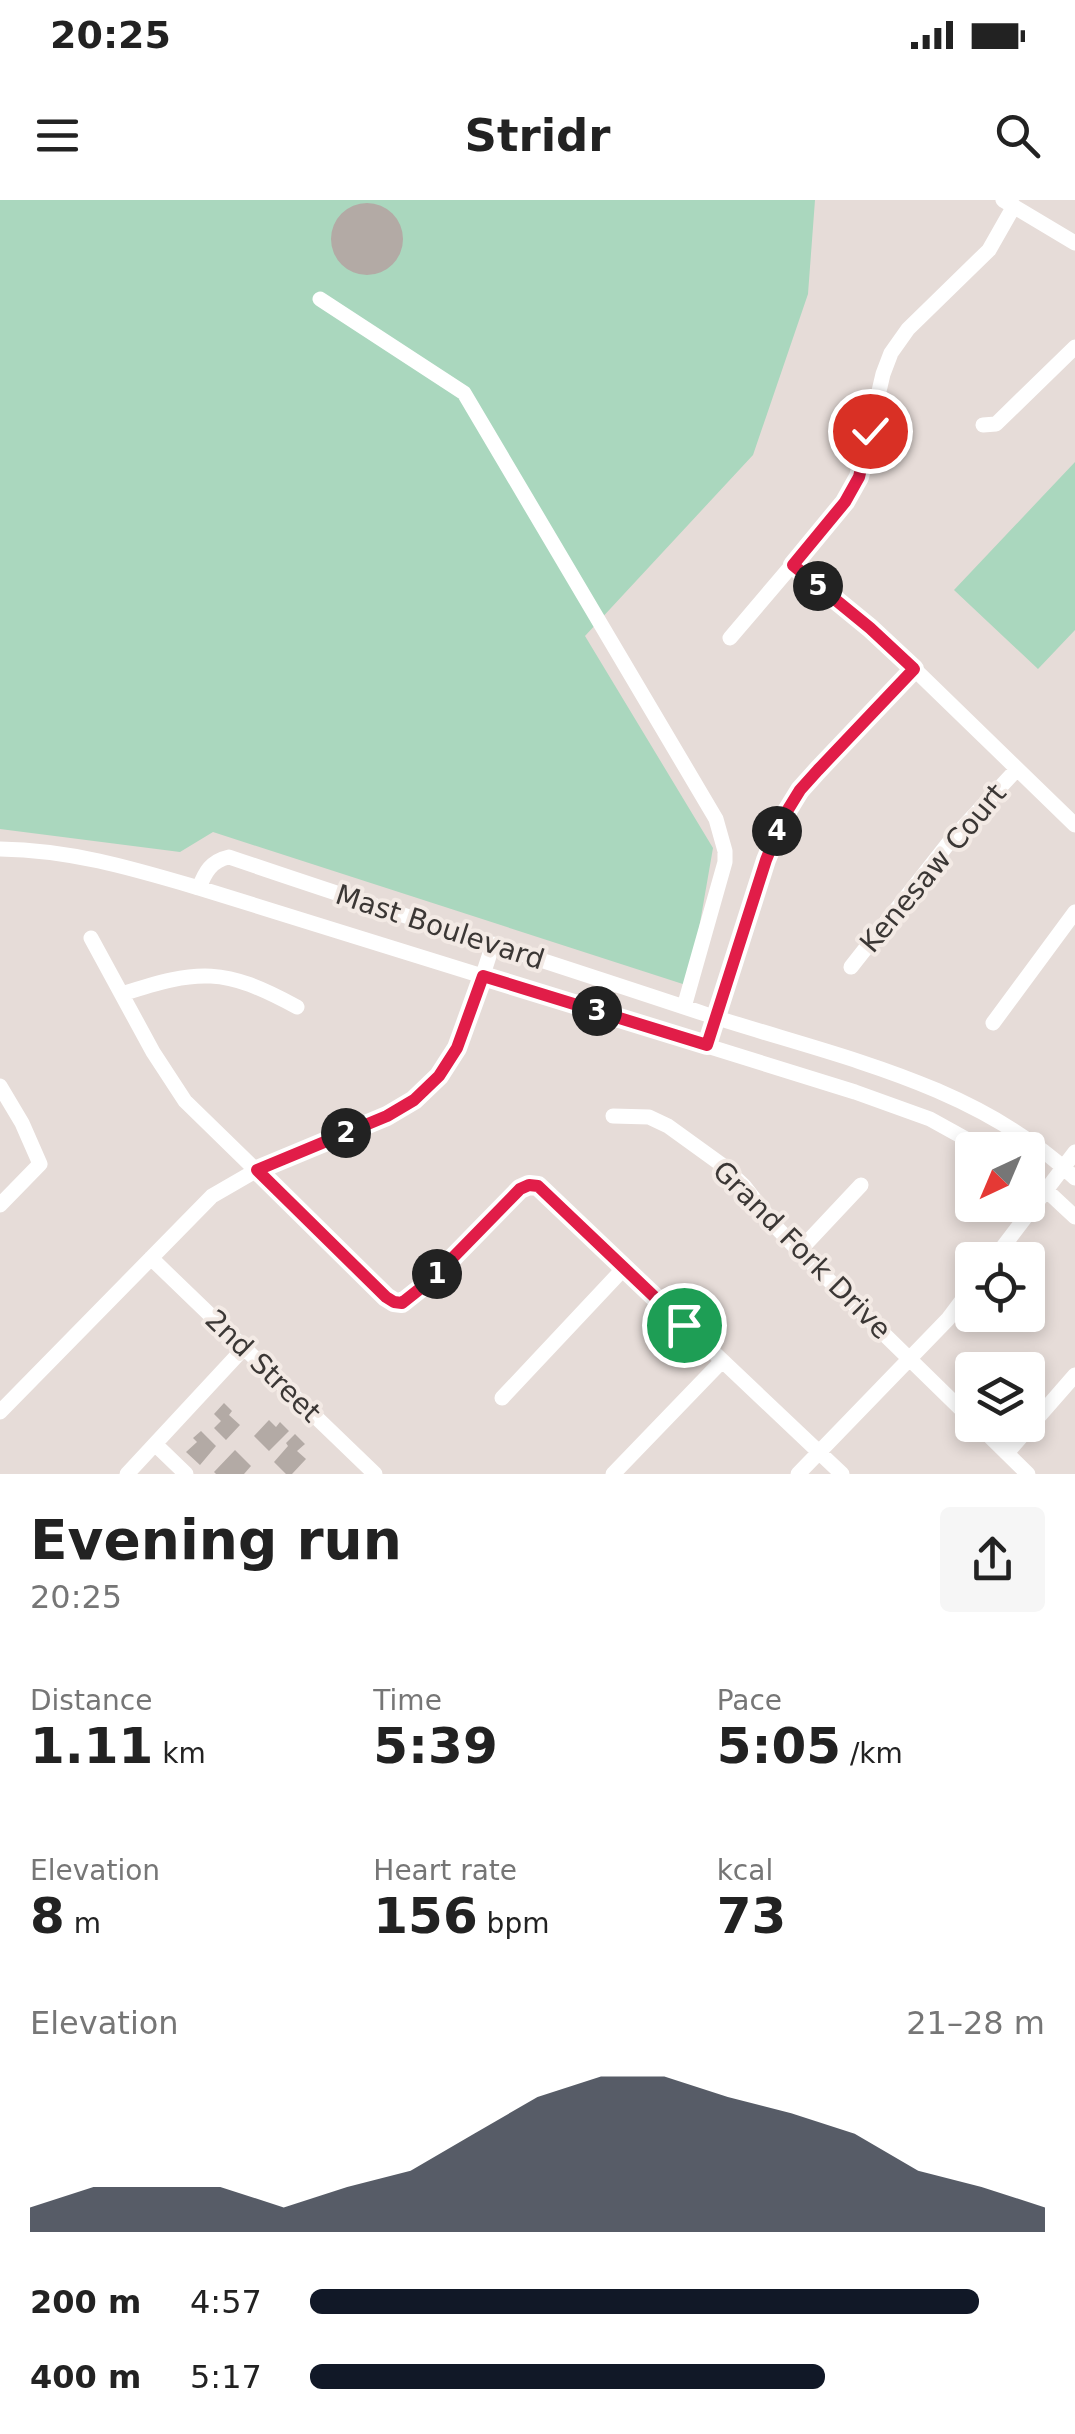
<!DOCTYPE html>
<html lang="en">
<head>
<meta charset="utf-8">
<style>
  :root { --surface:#fff; --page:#f6f6f6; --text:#222; --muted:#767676; --accent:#111827 }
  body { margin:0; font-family:"DejaVu Sans",sans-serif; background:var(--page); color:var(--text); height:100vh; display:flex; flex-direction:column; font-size:38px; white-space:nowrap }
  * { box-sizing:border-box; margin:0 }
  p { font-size:32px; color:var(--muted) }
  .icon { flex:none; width:55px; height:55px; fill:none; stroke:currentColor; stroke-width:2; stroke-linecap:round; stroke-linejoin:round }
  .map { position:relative; height:1274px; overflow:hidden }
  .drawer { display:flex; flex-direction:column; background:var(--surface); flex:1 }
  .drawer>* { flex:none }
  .needle { width:65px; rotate:224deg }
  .controls { position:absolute; left:955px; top:932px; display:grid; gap:20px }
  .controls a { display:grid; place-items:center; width:90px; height:90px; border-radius:10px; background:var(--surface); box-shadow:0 5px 15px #0003; font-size:50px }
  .pin { position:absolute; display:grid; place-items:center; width:85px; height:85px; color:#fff; margin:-42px; border:5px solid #fff; border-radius:50%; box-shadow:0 2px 10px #0007 }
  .km { position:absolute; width:50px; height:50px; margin:-25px; border-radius:50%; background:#222; color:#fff; font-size:28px; line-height:50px; text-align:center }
  .round { display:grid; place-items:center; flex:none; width:105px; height:105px; border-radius:10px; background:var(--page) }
  .head { display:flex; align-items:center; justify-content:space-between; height:170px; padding:0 30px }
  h1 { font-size:55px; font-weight:600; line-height:75px }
  .stats { display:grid; grid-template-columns:repeat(3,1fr); gap:15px; height:170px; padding:10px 30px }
  .stats div { display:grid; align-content:center }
  .stats b { font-size:50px; font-weight:600 }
  .stats small { font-size:28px; font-weight:400 }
  .stats p { font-size:28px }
  .chart { height:280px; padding:20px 30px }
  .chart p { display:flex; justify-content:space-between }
  .chart svg { width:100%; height:180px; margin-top:10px; fill:var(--accent); opacity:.7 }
  ul { padding:0 30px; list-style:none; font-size:32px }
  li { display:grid; grid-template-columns:160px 120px 1fr; align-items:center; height:75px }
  li i { height:25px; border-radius:12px; background:var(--accent) }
  .status { display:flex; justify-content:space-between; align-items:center; height:70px; padding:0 50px; background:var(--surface); direction:ltr }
  .status svg { height:28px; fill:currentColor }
  header { display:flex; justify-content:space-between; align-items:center; height:130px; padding:0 30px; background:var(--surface); font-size:45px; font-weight:600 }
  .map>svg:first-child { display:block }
  .green { fill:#aad7be }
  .building { fill:#b3aaa5 }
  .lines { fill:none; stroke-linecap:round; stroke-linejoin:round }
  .minor { stroke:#fff; stroke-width:15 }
  .route-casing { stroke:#fff; stroke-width:20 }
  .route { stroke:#e11d48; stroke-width:12 }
  .labels { text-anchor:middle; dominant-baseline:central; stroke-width:8; stroke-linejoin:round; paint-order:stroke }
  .street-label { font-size:28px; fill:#3b3735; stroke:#f3eae5 }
</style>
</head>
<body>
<div class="status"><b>20:25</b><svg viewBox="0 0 49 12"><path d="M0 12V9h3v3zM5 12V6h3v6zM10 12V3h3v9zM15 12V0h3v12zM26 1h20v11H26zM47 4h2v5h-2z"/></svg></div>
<header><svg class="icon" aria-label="menu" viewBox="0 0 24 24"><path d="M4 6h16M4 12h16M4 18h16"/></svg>Stridr<svg class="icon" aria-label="search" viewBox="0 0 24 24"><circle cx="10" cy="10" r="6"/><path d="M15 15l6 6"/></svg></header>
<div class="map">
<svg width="1075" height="1274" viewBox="0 0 1075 1274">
  <rect width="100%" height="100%" fill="#e6dcd8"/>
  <path class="green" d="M0 0H815L808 94 753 255 585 436 713 648 689 786 213 632 180 652 0 629Z
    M1075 262V430L1038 469 954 390Z"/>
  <path class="building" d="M331 39a36 36 0 1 1 72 0a36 36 0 1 1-72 0Z
    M224 1203 232 1211 229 1215 240 1225 226 1240 214 1228 221 1221 214 1214Z
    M269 1220 276 1227 280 1222 289 1231 269 1251 254 1236Z
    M201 1231 216 1246 200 1265 186 1252 197 1242 193 1238Z
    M295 1234 305 1244 297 1251 306 1259 292 1274H286L274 1262 288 1246 286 1243Z
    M235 1250 251 1266 244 1274H216L214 1272Z"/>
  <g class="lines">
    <path class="minor" d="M1003 0 1075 43
      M320 99 464 193 716 619 725 651V662L684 807
      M983 225 996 224 1075 147
      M793 365 869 427 905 460 1075 625
      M730 438 845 303 859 277 883 174 891 153 908 129 989 50 1014 6
      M0 649C71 650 131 668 199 688L855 892 930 919 986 950
      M199 688C205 672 211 661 229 657 387 711 546 761 705 814 833 856 974 882 1075 978
      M91 738 153 852 185 901 386 1097C397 1104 402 1103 413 1096L520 989 529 985 538 986 842 1274
      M851 767 951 640 1017 569
      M122 794C199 769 224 767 297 807
      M993 823 1075 712
      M707 845 766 660 784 615 818 570 914 469
      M0 886 22 923 40 964 0 1005
      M613 916 649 917 668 926 722 965 744 986 777 1028 799 1051 972 1220
      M1028 977 1046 990 1075 1017
      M799 1051 861 985
      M151 1058 375 1274
      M993 1060 1075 952
      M502 1198 625 1067
      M0 1212 212 996 257 970 387 916 411 902 428 887 448 863 463 836 493 744
      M978 1225 1028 1274
      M155 1244 186 1274
      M1007 1253 1075 1175
      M127 1274 244 1148
      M613 1274 722 1161
      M798 1274 948 1119 972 1087"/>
  </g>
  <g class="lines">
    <g class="route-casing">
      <path id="route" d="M684 1125 538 986 529 985 520 989 431 1080 402 1103 394 1102 386 1097 257 970 387 916 414 900 439 876 457 848 483 776 707 845 766 660 784 616 800 590 818 570 914 469 870 428 793 365 845 302 859 277 870 231"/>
    </g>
    <use href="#route" class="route"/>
  </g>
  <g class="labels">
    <g class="street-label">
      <text transform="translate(933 668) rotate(-50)">Kenesaw Court</text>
      <text transform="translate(440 727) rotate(18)">Mast Boulevard</text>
      <text transform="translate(802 1050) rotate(45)">Grand Fork Drive</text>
      <text transform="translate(263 1166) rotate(44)">2nd Street</text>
    </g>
  </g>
</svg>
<div class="controls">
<a><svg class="needle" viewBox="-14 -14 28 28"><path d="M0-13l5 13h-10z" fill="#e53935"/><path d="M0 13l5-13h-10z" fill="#767676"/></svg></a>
<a><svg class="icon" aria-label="locate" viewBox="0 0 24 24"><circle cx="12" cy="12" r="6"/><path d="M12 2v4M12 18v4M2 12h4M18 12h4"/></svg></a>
<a><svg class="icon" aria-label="layers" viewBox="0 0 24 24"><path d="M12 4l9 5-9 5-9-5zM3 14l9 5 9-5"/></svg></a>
</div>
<div class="pin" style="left:684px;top:1125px;background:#1e9e55"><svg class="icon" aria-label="arrive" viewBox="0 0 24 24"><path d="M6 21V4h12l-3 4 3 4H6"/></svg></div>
<div class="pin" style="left:870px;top:231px;background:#d93025"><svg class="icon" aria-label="check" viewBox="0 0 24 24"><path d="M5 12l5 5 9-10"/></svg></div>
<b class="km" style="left:437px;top:1074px">1</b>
<b class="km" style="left:346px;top:933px">2</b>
<b class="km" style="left:597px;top:811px">3</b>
<b class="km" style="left:777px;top:631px">4</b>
<b class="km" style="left:818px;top:386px">5</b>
</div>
<section class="drawer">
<div class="head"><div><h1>Evening run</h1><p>20:25</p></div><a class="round"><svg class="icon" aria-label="share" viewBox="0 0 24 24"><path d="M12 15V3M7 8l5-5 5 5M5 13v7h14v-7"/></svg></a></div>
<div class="stats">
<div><p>Distance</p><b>1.11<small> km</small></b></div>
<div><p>Time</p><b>5:39</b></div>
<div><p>Pace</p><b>5:05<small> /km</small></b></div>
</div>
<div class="stats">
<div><p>Elevation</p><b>8<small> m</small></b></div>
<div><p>Heart rate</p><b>156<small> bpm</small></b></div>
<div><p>kcal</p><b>73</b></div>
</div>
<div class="chart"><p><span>Elevation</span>21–28 m</p>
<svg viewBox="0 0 160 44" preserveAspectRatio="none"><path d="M0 44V38L10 33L20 33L30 33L40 38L50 33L60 29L70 20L80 11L90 6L100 6L110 11L120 15L130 20L140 29L150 33L160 38V44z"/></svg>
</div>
<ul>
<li><b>200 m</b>4:57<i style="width:91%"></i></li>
<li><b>400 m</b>5:17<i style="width:70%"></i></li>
</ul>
</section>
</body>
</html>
